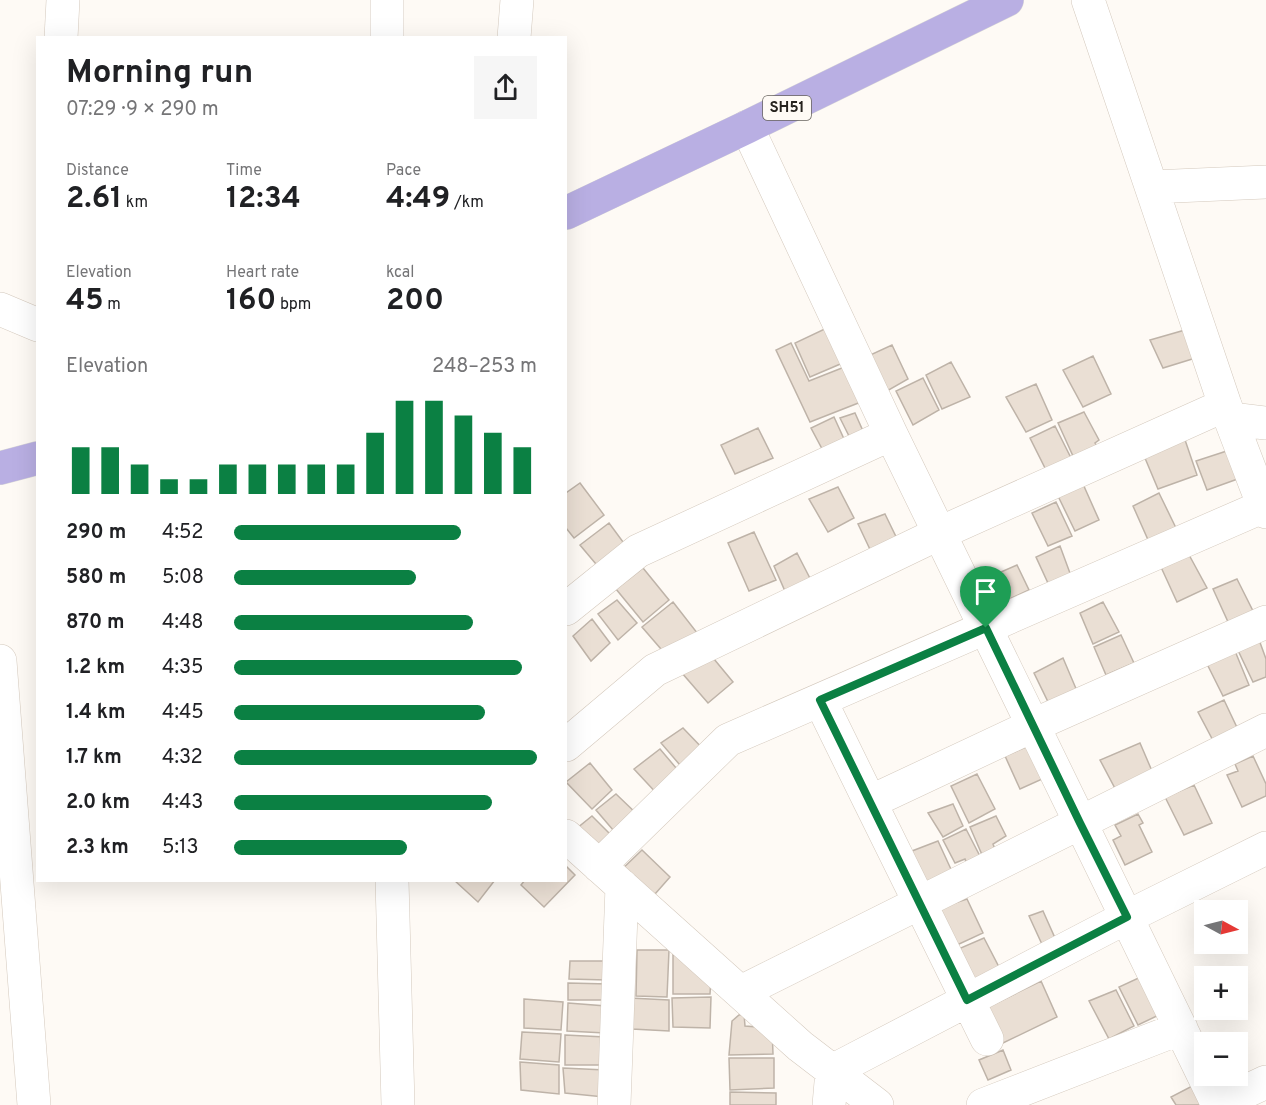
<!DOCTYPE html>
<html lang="en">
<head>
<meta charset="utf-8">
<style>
  :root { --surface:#fff; --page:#f6f6f6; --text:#202124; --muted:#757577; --accent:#0b8043 }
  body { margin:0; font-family:Overpass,sans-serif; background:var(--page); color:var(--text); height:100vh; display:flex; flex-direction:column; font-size:22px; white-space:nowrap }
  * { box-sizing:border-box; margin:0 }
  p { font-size:20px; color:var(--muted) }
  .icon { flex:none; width:33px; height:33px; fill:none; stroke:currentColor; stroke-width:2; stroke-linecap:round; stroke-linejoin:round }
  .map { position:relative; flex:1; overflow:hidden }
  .details { position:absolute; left:36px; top:36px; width:531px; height:846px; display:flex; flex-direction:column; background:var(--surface); border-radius:0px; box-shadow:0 6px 24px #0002 }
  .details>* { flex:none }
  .needle { width:39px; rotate:97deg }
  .buttons { position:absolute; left:1194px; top:900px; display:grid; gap:12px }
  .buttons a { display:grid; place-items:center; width:54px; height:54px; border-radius:0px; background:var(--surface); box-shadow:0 6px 24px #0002; font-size:30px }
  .pin { position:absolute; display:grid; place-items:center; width:51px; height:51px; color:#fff; margin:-62px -26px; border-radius:50% 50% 50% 0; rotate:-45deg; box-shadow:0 0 6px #0007 }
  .pin .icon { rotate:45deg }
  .round { display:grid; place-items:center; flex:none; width:63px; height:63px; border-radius:0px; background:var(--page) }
  .head { display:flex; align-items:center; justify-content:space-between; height:102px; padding:0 30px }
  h1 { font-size:33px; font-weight:700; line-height:45px }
  .metrics { display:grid; grid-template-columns:repeat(3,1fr); gap:9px; height:102px; padding:6px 30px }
  .metrics div { display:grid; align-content:center }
  .metrics b { font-size:30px; font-weight:700 }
  .metrics small { font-size:16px; font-weight:400 }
  .metrics p { font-size:16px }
  .chart { height:168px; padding:12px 30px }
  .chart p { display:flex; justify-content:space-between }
  .chart svg { width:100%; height:108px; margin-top:6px; stroke:var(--accent); stroke-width:6 }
  ul { padding:0 30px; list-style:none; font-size:20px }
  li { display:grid; grid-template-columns:96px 72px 1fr; align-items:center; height:45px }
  li i { height:15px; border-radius:8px; background:var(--accent) }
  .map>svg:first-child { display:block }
  .building { fill:#eadfd4; stroke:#beb3a8; stroke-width:1.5 }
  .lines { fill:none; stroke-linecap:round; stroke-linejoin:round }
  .minor-casing { stroke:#d4c9bd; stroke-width:34 }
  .major-casing { stroke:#d8d7d6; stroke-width:34 }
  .minor { stroke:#fff; stroke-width:33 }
  .major { stroke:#b9afe3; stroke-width:33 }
  .route-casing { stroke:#fff; stroke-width:12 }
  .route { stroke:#0b8043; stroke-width:8 }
  .labels { text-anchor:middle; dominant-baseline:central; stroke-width:5; stroke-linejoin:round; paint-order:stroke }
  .shield { fill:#fefaf5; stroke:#67635e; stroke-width:1.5 }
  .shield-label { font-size:15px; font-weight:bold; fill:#26221e }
</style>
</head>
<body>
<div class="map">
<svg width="1266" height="1105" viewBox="0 0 1266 1105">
  <rect width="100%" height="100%" fill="#fefaf5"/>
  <path class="building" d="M831 326 845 362 810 377 795 343Z
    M1192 328 1202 356 1163 368 1150 340Z
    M791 343 809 381 852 364 866 400 810 422 776 350Z
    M892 345 908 379 887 391 868 356Z
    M1093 356 1111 394 1083 407 1063 370Z
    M951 362 970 397 942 409 926 375Z
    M923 378 939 410 913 425 896 391Z
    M1036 384 1052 420 1026 432 1006 397Z
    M1084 412 1099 440 1095 443 1098 448 1073 456 1058 423Z
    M855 413 867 440 854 446 840 418Z
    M834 417 849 450 828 460 811 428Z
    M1055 426 1074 464 1049 476 1030 438Z
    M758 428 773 458 735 474 721 445Z
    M1183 434 1197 475 1158 489 1142 451Z
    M1236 448 1246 476 1207 490 1196 461Z
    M580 483 604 515 574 538 566 528V493Z
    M1083 484 1099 520 1075 531 1057 494Z
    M838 487 854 518 828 532 809 499Z
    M1159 493 1177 530 1149 542 1133 506Z
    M1056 502 1072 536 1048 546 1032 513Z
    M885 514 901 547 875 560 858 524Z
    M609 523 629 550 601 570 580 545Z
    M754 532 776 580 749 591 728 543Z
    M1060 546 1074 584 1053 594 1036 557Z
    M797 553 815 588 788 598 774 566Z
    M1188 553 1207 588 1177 602 1160 565Z
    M1017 565 1029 590 1001 603 987 578Z
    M643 568 669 600 643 622 616 589Z
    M1237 579 1254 613 1229 624 1213 589Z
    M617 600 637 623 618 640 598 614Z
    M673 602 698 634 667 656 642 627Z
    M1103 602 1119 632 1093 644 1080 613Z
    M592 619 610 643 591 661 573 636Z
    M1121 635 1134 663 1106 675 1094 647Z
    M1258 637 1266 659V677L1253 682 1235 644Z
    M1235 651 1249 685 1223 696 1206 662Z
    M709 653 733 682 708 703 682 673Z
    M1063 658 1080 698 1052 710 1034 673Z
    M1224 700 1241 736 1217 748 1198 712Z
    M683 728 707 753 686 772 661 743Z
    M1140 743 1155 778 1118 794 1100 760Z
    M1033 744 1049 776 1020 789 1005 756Z
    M660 749 682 775 660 797 634 769Z
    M1253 756 1266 784V796L1242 807 1227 775 1238 771 1235 764Z
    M590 763 612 790 592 809 566 782Z
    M977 774 995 809 969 823 951 786Z
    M1194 785 1212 823 1184 835 1165 797Z
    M616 794 640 817 619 837 596 810Z
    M953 804 963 826 943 837 928 813Z
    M1138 814 1143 823 1139 825 1152 852 1125 865 1113 840 1121 836 1115 825Z
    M592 816 614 838 599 857 571 833Z
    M996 816 1006 836 993 844 999 860 986 864 970 827Z
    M966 829 985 866 971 873 965 859 955 863 943 840Z
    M938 841 955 878 929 887 912 851Z
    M642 850 670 877 648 902 617 874Z
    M566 866 575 875 544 907 521 885 525 880H566Z
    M454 880H495L478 902Z
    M967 899 983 933 957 945 939 908Z
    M1043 911 1059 947 1046 953 1029 916Z
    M984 938 1000 969 974 983 956 950Z
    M637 950H669L667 997 636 996Z
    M673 954 711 978 710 994H673Z
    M570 961H608L607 980 569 979Z
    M1145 975 1163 1013 1138 1025 1119 987Z
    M1041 981 1057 1017 1003 1043 986 1008Z
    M568 983 608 984V1000H568Z
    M1116 990 1134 1026 1109 1039 1089 1001Z
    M711 997 710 1028 673 1027 672 998Z
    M630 998 669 1000V1031L632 1029Z
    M524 999 563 1002 561 1030 524 1028Z
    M568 1003 606 1006 605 1033 567 1031Z
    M744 1014 745 1026 772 1028 773 1054 729 1055 732 1021 739 1015Z
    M522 1032 561 1034 559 1062 520 1059Z
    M565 1035 605 1037 604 1065H565Z
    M1003 1050 1011 1070 988 1080 979 1060Z
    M729 1058H774V1088L730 1090Z
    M520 1062 559 1065V1094L521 1090Z
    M563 1068 605 1070 604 1097 565 1093Z
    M1198 1083 1208 1105H1176L1171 1097Z
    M730 1092 776 1093V1105H730Z"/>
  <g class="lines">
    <g class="minor-casing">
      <path id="minor" d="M1088 0 1225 405 1266 512
        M61 38 63 0
        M387 38V0
        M514 38 517 0
        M747 127 891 434 1218 1105
        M1152 187 1266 182
        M0 309 38 325
        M1231 419 1266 423
        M566 609 638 551 891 434
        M0 661 34 1105
        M820 700 870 802 1034 725 1266 622
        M566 745 655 670 940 533 1225 405
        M870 802 987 1039
        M566 836 800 1046 877 1105
        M599 866 728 740 1264 506
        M392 880 398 1105
        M741 992 1266 730
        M614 1105 622 886
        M829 1105 832 1071 1127 917 1266 848
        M983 1105 1181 1028
        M1217 1105 1266 1082"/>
    </g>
    <g class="major-casing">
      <path id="major" d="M566 213 747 127 1007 0
        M0 468 38 458"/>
    </g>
    <use href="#minor" class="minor"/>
    <use href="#major" class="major"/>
  </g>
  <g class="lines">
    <g class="route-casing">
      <path id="route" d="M986 628 1080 823 1127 917 967 1000 820 700Z"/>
    </g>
    <use href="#route" class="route"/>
  </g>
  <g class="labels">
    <rect class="shield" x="763" y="96" width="48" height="24" rx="4.5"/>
    <g class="shield-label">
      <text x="787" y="108">SH51</text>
    </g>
  </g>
</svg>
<div class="buttons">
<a><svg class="needle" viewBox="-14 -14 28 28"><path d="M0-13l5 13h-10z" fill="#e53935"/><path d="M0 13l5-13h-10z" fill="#757577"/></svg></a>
<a>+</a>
<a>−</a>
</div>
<div class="pin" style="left:986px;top:628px;background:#1e9e55"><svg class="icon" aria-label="arrive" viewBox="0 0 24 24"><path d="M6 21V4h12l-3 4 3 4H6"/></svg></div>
<section class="details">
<div class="head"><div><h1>Morning run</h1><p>07:29 · 9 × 290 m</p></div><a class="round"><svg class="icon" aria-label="share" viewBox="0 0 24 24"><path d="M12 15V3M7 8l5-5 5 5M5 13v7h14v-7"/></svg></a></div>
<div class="metrics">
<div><p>Distance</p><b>2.61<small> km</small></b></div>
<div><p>Time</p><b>12:34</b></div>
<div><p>Pace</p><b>4:49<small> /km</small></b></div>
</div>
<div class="metrics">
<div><p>Elevation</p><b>45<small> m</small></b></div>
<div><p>Heart rate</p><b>160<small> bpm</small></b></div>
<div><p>kcal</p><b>200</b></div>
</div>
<div class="chart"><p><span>Elevation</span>248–253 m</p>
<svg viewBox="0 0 160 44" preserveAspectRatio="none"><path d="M5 44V25M15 44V25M25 44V32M35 44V38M45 44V38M55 44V32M65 44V32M75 44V32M85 44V32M95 44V32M105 44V19M115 44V6M125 44V6M135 44V12M145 44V19M155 44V25"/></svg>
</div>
<ul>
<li><b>290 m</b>4:52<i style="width:75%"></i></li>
<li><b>580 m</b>5:08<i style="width:60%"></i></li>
<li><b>870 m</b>4:48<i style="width:79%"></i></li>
<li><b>1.2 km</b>4:35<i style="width:95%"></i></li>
<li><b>1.4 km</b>4:45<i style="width:83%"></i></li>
<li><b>1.7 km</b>4:32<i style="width:100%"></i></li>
<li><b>2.0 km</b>4:43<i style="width:85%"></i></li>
<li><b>2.3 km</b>5:13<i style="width:57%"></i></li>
</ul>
</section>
</div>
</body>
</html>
